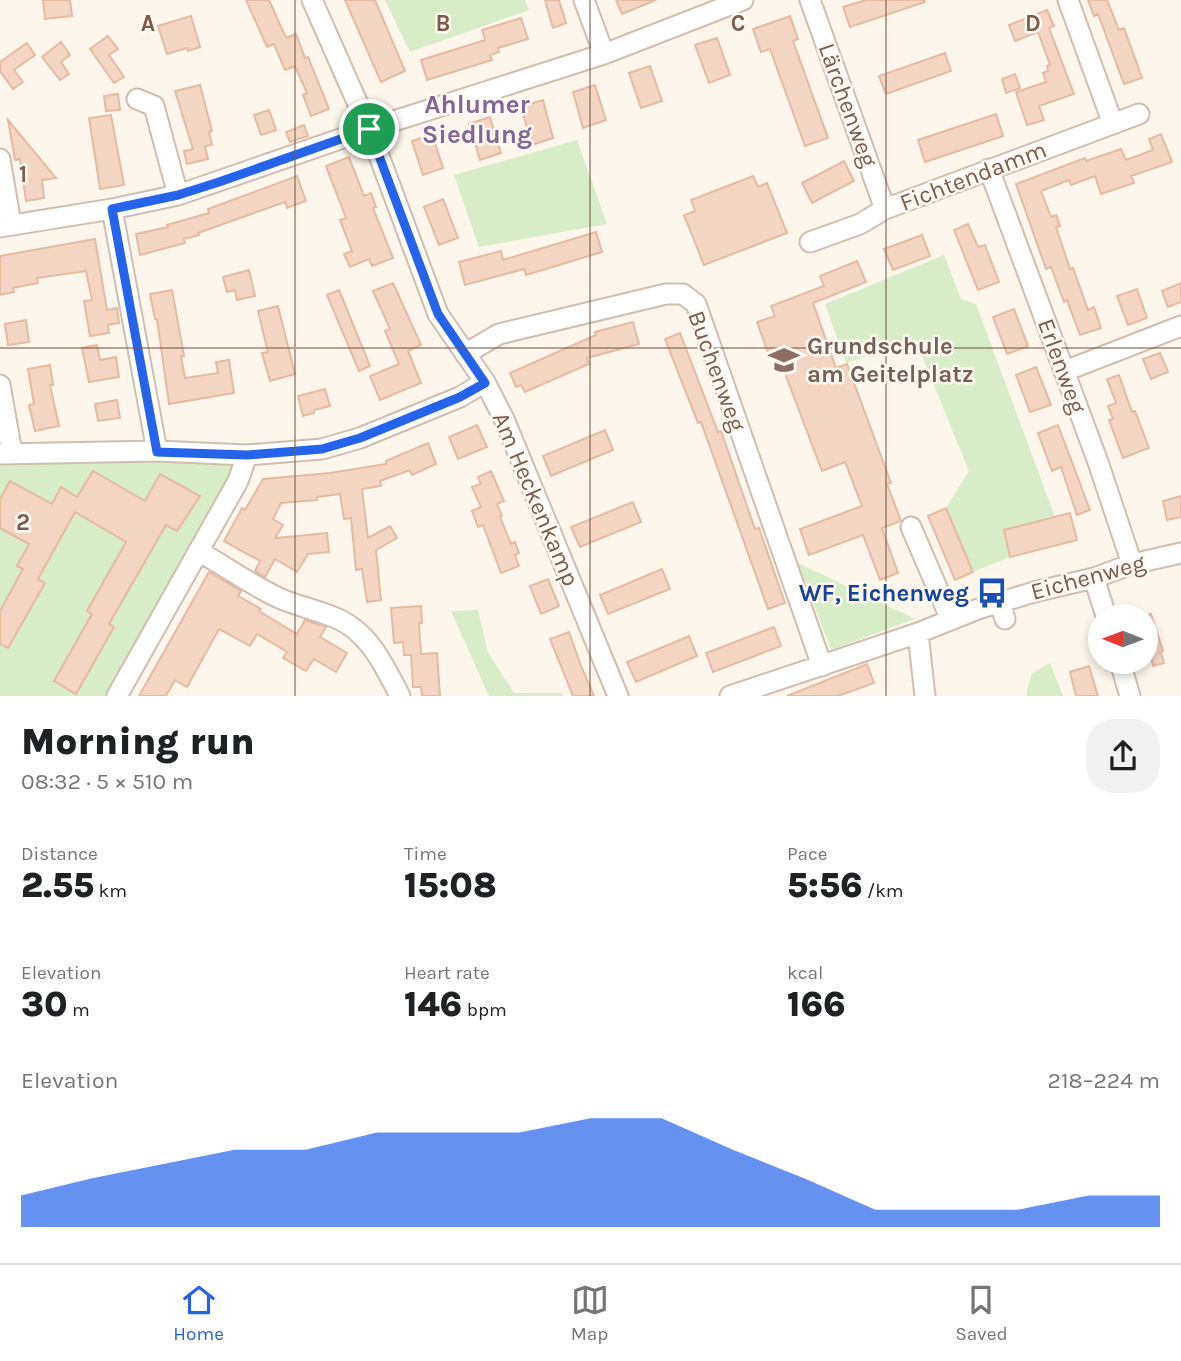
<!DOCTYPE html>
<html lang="en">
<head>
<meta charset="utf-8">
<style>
  :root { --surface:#fff; --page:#f2f2f2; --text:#202124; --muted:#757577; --line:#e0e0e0; --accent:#2563eb }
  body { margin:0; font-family:Karla,sans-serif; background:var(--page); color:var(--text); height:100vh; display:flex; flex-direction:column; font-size:26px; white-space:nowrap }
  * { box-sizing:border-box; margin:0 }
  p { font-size:23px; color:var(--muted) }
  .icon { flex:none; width:38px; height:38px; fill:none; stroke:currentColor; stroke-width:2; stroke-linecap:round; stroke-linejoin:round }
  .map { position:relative; height:696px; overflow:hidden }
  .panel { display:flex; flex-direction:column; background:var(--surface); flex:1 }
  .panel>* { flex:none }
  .needle { width:46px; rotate:271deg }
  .buttons { position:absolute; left:1088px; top:604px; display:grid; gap:14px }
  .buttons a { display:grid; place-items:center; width:70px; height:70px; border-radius:50%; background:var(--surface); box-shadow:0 4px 10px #0003; font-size:35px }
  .pin { position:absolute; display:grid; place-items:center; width:60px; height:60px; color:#fff; margin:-30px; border:4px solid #fff; border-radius:50%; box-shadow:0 2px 7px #0007 }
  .round { display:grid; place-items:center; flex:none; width:74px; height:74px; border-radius:28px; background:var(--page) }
  .summary { display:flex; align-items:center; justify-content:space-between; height:119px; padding:0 21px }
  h1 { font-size:38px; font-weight:800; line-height:52px }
  .stats { display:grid; grid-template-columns:repeat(3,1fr); gap:10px; height:119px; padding:7px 21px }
  .stats div { display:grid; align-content:center }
  .stats b { font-size:35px; font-weight:800 }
  .stats small { font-size:19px; font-weight:400 }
  .stats p { font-size:19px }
  .chart { height:196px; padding:14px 21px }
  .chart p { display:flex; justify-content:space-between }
  .chart svg { width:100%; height:126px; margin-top:7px; fill:var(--accent); opacity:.7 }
  .tab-bar { display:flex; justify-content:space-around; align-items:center; height:98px; border-top:2px solid var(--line); background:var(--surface); font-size:19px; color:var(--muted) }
  .tab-bar a { display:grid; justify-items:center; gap:4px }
  .tab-bar .on { color:var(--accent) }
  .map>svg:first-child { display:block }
  .green { fill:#d8ecc9 }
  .building { fill:#f3d5c3; stroke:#e6bba3; stroke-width:2 }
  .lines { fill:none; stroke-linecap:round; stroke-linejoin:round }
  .minor-casing { stroke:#d1beb0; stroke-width:23 }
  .minor { stroke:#fff; stroke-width:19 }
  .route-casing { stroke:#fff; stroke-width:14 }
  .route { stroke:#2563eb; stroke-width:9 }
  .grid { fill:none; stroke:#7a5c4d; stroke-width:2; stroke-opacity:0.55 }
  .labels { text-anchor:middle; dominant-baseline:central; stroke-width:5; stroke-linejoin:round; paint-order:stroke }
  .street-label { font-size:24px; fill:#7a5c4d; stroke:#fffaf3 }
  .education-label { font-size:24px; font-weight:bold; fill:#785e54; stroke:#fffaf3; text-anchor:start }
  .transit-label { font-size:24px; font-weight:bold; fill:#164399; stroke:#fffaf3; text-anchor:end }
  .neighbourhood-label { font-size:26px; font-weight:bold; fill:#846695; stroke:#fffaf3 }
  .grid-label { font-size:23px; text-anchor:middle; font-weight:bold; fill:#7a5c4d; stroke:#fffaf3; stroke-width:5; stroke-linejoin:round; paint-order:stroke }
</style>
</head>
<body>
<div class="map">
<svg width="1181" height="696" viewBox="0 0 1181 696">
  <rect width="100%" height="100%" fill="#fdf6ec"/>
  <path class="green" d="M385 0H525L529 10 410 52Z
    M577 140 607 224 479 247 454 175Z
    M944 255 961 299 976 304 1055 517 1004 530 1010 557 973 572 946 508 969 471 915 339 846 363 825 304Z
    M0 457 238 462 117 696H0Z
    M798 563 915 619 831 650Z
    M478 610 488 653 514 693H561L562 696H489L451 611Z
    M1050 663 1063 696H1027V691L1032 673Z"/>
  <path class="building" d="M43 0H70L72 16 45 19Z
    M246 0H269L286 38 296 34 305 58 308 57 329 109 311 116 303 95 307 93 295 66 285 70 274 44 267 47Z
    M345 0H375L405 71 381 82Z
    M545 0H559L566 23 553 28Z
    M616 0H656L622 14Z
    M866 0H924L925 2 850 27 843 7Z
    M1088 0H1107L1119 30 1124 28 1142 78 1124 84 1098 14 1094 16Z
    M1047 10 1054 26 1049 28 1074 94 1039 106 1044 120 1027 125 1016 92 1046 82 1043 73 1048 71 1047 66 1050 65 1038 32 1015 41 1009 25Z
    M191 16 200 47 188 51 187 48 167 54 158 26Z
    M790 16 798 39 793 41 828 138 805 146 770 49 761 52 753 29Z
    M521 18 528 39 498 48 499 52 490 55 492 60 427 80 421 60 485 40 482 30Z
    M108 36 118 49 109 55 124 77 114 83 90 49Z
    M717 38 730 75 709 83 695 45Z
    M61 42 70 55 61 62 69 74 60 80 42 57Z
    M27 43 35 55 14 70 23 82 13 89 0 71V62Z
    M945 53 951 71 886 94 879 76Z
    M650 66 662 101 641 108 629 73Z
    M1015 74 1020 88 1006 93 1002 79Z
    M200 85 212 131 209 132 212 145 205 146 208 159 187 164 184 151 193 149 175 91Z
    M595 85 606 120 583 128 573 92Z
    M118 94 120 110 106 111 104 96Z
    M543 100 553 138 532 145 521 107Z
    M269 110 276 130 261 135 254 115Z
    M996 114 1003 136 925 162 918 140Z
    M111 115 124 185 100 189 89 118Z
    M490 117 501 153 480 160 469 124Z
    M8 120 56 178 42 180 44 198 26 201 20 159 15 160Z
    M304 125 308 136 290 142 286 132Z
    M432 134 443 168 423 175 412 141Z
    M1161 134 1172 162 1131 176 1134 183 1101 194 1095 176 1071 185 1069 180 1041 191 1051 217 1056 215 1060 226 1056 227 1070 269 1073 268 1088 310 1094 307 1101 328 1080 335 1067 300 1064 302 1051 267 1046 269 1016 184 1085 158 1086 161 1121 149 1126 160 1153 150 1149 139Z
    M349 157 364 196 371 193 376 207 373 208 393 258 372 266 369 259 350 267 344 254 352 251 340 220 346 218 326 166Z
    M844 161 854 181 812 203 802 183Z
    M297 176 306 201 287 208 285 202 198 233 199 235 184 239 185 243 140 255 136 234 168 227 167 225 209 213 208 209Z
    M753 176 758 187 767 183 787 233 704 265 684 215 695 211 691 200Z
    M443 199 458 238 439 245 424 207Z
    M968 224 978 247 985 245 999 282 978 290 954 230Z
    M596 232 602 252 526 275 524 269 465 285 459 262 501 251 503 260Z
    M922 235 930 256 893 270 884 249Z
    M95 239 107 310 117 308 119 323 108 325 109 333 90 336 84 301 92 300 86 271 37 278 38 283 13 288 14 292 0 295V256Z
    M857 261 866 282 813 303 836 368 847 364 891 483 887 484 901 521 882 528 898 573 880 580 863 535 809 555 800 529 862 506 845 462 822 471 778 355 770 358 757 322 775 316 771 306 824 286 820 276Z
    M249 270 255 296 237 300 235 290 227 292 223 277Z
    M393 283 421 345 408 351 421 383 380 400 370 376 399 364 385 331 390 329 373 291Z
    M1181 283V302L1168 307 1162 291Z
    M1137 289 1147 318 1128 325 1117 296Z
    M172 290 184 356H181L185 378 218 373 216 362 229 360 234 393 169 404 157 319H155L150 294Z
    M339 290 370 366 359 371 327 295Z
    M278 306 295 374 270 381 262 353 268 352 258 311Z
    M1014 309 1028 346 1007 354 993 317Z
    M26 320 29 342 8 345 5 324Z
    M633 322 639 344 587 358 589 364 525 392 521 385 516 387 510 373 596 335 595 332Z
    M680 333 718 432 721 431 755 529 759 528 785 603 768 609 701 422 698 423 665 339Z
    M97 345 100 360 116 357 119 377 89 382 82 348Z
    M1160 353 1168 372 1151 379 1143 359Z
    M50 365 53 385H50L59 426 35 431 29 405 34 404 28 369Z
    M1036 367 1051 405 1030 412 1016 375Z
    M1119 375 1132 412 1135 411 1149 448 1123 458 1109 420 1113 419 1108 406 1116 403 1107 379Z
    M325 389 330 406 314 410V413L303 416 298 396Z
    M117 400 120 418 98 421 95 404Z
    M477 425 487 447 458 459 449 437Z
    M1058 425 1090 510 1077 515 1061 467 1052 471 1038 433Z
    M605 430 613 450 551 476 543 456Z
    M428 443 436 464 412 475 410 470 380 481 381 486 362 489 368 538 390 526 397 538 376 550 381 600 367 602 362 569 356 570 351 518 344 519 340 494 317 497V500L281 503 273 519 283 525 275 538 327 533 329 552 308 554 297 572 275 559 265 577 255 571 260 561 224 541 242 508 245 510 263 479 330 473 386 464V461Z
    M93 471 145 501 160 474 200 496 177 531 166 525 109 624 114 627 76 694 54 681 92 614 87 611 126 542 75 512 38 579 45 583 8 648 0 644V611L23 569 17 566 29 544 0 528V499L10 481 52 504 61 487 77 497Z
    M491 471 504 501 497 504 502 516 500 517 511 544 515 542 519 553 515 555 519 566 501 573 483 525 478 527 472 511 481 507 472 487 481 484 478 477Z
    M1181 496V517L1167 520 1163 501Z
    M633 502 641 522 580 547 571 527Z
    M946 508 973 572 955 580 928 516Z
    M1070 513 1077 540 1010 557 1004 530Z
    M662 569 670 589 608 614 600 595Z
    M209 572 241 591 238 596 261 609 259 611 297 634 305 620 326 627 320 637 347 653 336 672 314 659 306 671 283 658 287 652 257 634 250 646 219 629 187 687 175 680 166 696H139Z
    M548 579 559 606 541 614 530 586Z
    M421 606 422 623H419L421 654 437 653 440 696H422L421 687H413L411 655H404L403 642 394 643 391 608Z
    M1151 614 1163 651 1158 653 1161 652 1164 663 1153 666 1146 634V616H1144Z
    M774 627 781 646 713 672 706 653Z
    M569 632 581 666 594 696H573L550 639Z
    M689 636 697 656 636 682 627 662Z
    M867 664 874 683 838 696H787Z
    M1089 666 1098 696H1076L1070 672Z"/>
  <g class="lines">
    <g class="minor-casing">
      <path id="minor" d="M312 0 369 129 438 314 485 382 504 419 618 696
        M584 0 604 54
        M810 0 885 209
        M1068 0 1113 124
        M137 99 154 106 178 195
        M0 159 11 224
        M989 169 1098 462 1132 564
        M112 209 157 451
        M0 227 112 209 178 195 369 129 604 54 743 0
        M810 242 860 224 885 209 1139 114
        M465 354 499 334 666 294H683L696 304 822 666
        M1065 371 1181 326
        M0 385 12 453
        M0 454 157 451 247 455 322 449 360 438 460 397 485 382
        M911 527 951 620
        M198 551C225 566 251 585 279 598 297 606 317 610 336 618 369 632 384 665 400 696
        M1094 578 1106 616
        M1000 602 1005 619
        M918 633 925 696
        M1120 662 1130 696
        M117 696 238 481 247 455
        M730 696 918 633 978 609 1034 592 1094 578 1132 564 1181 553"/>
    </g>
    <use href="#minor" class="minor"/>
  </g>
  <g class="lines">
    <g class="route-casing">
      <path id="route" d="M369 129 438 314 485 383 460 397 360 438 322 449 247 455 157 452 112 209 178 195 219 182Z"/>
    </g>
    <use href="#route" class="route"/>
  </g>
  <path class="grid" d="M295 0V696M590 0V696M886 0V696M0 348H1181"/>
  <defs>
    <g id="school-bare" transform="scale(2.415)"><path d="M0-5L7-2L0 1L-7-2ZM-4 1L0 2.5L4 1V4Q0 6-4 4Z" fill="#8d6e63" stroke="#fffaf3" stroke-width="2.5" paint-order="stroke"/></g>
    <g id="bus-bare" transform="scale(2.415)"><path d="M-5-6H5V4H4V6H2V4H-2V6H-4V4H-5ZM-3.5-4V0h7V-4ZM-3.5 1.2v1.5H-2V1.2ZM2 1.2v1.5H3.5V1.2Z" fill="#1a4fb4" stroke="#fffaf3" stroke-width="2.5" paint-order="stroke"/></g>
  </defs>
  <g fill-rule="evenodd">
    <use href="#school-bare" x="784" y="360"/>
    <use href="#bus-bare" x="992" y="593"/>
  </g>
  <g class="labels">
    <g class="street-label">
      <text transform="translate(848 105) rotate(70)">Lärchenweg</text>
      <text transform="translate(973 176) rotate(-21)">Fichtendamm</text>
      <text transform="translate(1062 366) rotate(70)">Erlenweg</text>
      <text transform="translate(717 371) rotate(70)">Buchenweg</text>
      <text transform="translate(536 499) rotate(67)">Am Heckenkamp</text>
      <text transform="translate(1088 577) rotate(-15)">Eichenweg</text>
    </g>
    <g class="education-label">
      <text x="807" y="346">Grundschule<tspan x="807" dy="28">am Geitelplatz</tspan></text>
    </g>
    <g class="transit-label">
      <text x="969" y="593">WF, Eichenweg</text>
    </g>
    <g class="neighbourhood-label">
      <text x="477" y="104">Ahlumer<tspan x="477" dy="30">Siedlung</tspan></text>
    </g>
  </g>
  <g class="grid-label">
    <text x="148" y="31">A</text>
    <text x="443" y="31">B</text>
    <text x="738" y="31">C</text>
    <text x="1033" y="31">D</text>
    <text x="23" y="182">1</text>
    <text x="23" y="530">2</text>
  </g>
</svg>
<div class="buttons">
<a><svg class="needle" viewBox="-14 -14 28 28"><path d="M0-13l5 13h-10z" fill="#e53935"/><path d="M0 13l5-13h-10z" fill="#757577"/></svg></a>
</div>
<div class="pin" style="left:369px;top:129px;background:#1e9e55"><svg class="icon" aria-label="arrive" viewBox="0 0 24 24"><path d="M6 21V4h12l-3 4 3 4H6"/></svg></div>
</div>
<section class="panel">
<div class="summary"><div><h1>Morning run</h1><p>08:32 · 5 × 510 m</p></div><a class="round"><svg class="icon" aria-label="share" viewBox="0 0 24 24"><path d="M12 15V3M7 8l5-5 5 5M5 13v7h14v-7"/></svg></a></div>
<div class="stats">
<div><p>Distance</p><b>2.55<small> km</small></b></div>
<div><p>Time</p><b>15:08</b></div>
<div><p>Pace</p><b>5:56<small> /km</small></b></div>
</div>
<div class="stats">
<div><p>Elevation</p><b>30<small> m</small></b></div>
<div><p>Heart rate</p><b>146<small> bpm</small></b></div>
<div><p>kcal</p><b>166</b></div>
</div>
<div class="chart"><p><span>Elevation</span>218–224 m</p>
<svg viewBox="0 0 160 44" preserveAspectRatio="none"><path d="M0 44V33L10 27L20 22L30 17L40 17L50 11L60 11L70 11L80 6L90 6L100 17L110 27L120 38L130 38L140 38L150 33L160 33V44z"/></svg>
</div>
</section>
<nav class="tab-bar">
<a class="on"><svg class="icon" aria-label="home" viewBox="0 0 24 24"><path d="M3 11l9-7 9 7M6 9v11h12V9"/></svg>Home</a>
<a><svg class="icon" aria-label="map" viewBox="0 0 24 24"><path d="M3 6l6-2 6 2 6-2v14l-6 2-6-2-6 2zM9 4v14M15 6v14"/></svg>Map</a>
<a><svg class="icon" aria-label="saved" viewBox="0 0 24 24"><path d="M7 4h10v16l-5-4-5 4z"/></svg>Saved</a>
</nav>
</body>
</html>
